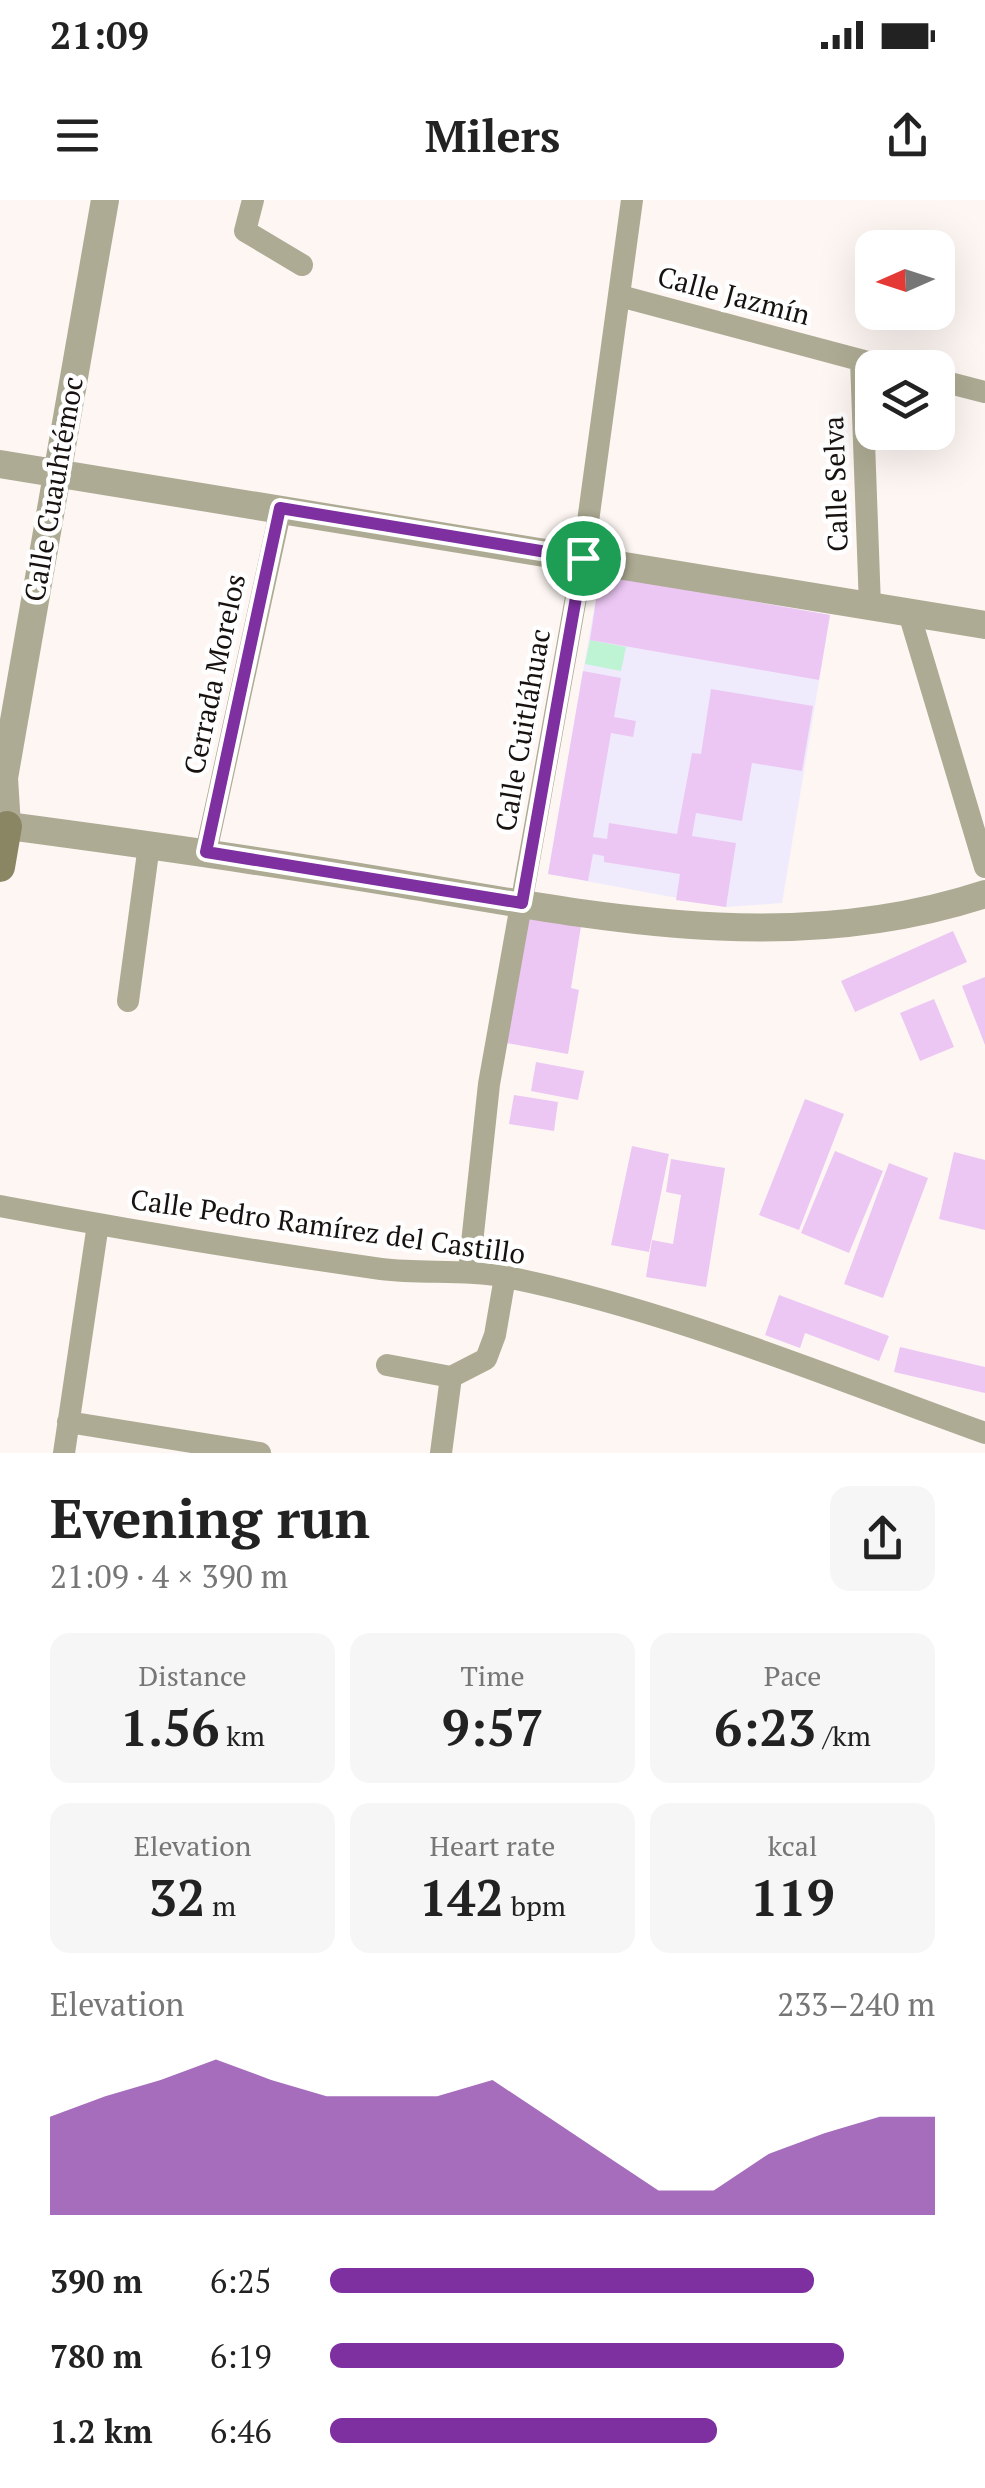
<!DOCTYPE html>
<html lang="en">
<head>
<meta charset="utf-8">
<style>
  :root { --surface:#fff; --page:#f6f6f6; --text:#222; --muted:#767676; --accent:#7f30a0 }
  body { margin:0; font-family:"PT Serif",serif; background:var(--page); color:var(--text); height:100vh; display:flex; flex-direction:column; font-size:38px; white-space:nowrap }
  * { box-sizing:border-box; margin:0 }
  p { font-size:32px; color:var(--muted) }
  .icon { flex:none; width:55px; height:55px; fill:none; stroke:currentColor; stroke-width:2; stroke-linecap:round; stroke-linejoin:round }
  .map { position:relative; height:1253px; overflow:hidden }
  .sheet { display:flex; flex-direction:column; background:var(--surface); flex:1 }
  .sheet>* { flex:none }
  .needle { width:65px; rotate:267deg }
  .tools { position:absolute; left:855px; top:30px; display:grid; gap:20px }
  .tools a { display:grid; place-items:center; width:100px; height:100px; border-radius:20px; background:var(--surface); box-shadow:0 10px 40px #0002; font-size:50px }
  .pin { position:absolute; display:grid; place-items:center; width:85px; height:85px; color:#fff; margin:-42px; border:5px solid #fff; border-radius:50%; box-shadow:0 2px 10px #0007 }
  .round { display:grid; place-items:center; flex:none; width:105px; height:105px; border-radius:20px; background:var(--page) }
  .overview { display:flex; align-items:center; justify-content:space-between; height:170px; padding:0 50px }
  h1 { font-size:55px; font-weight:700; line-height:75px }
  .metrics { display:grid; grid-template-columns:repeat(3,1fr); gap:15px; height:170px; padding:10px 50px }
  .metrics div { display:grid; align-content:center; border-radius:20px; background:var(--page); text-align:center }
  .metrics b { font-size:50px; font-weight:700 }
  .metrics small { font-size:28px; font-weight:400 }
  .metrics p { font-size:28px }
  .chart { height:280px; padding:20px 50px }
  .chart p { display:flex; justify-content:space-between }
  .chart svg { width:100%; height:180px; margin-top:10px; fill:var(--accent); opacity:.7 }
  ul { padding:0 50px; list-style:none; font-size:32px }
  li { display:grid; grid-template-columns:160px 120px 1fr; align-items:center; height:75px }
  li i { height:25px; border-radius:12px; background:var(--accent) }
  .status { display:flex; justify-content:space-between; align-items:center; height:70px; padding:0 50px; background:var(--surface); direction:ltr }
  .status svg { height:28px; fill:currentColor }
  header { display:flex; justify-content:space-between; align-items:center; height:130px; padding:0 50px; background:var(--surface); font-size:45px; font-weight:700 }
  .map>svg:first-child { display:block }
  .education { fill:#efebfd }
  .green { fill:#bef3d4 }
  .building { fill:#ecc7f4 }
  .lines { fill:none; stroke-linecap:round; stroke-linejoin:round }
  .minor { stroke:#aeab94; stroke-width:22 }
  .tertiary { stroke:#aeab94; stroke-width:28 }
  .secondary { stroke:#8a8663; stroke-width:30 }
  .route-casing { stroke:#fff; stroke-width:20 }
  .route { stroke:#7f30a0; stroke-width:12 }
  .labels { text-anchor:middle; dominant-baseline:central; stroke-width:9; stroke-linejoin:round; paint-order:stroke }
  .street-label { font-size:28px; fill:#17120f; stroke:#fff }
</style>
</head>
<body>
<div class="status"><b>21:09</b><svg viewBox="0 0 49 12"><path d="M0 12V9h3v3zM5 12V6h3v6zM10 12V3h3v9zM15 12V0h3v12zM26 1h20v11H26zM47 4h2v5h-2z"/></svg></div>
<header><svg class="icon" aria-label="menu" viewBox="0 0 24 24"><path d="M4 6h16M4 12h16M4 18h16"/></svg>Milers<svg class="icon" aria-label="share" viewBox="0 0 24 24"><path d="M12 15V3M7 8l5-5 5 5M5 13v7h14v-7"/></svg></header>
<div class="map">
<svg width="985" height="1253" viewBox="0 0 985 1253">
  <rect width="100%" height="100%" fill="#fdf6f3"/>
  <path class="education" d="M600 374 830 415 782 703 726 707 548 674Z"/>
  <path class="green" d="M590 440 626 447 621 471 585 464Z"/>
  <path class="building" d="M600 374 830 415 819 480 590 440Z
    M583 471 621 478 614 517 636 521 633 537 611 533 593 637 607 639 609 623 677 634 692 553 701 554 711 489 813 506 802 571 752 563 742 621 696 613 692 636 736 643 726 707 676 700 680 674 604 662V656L593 654 588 681 548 674Z
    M527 717 581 726 571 788 579 790 568 854 506 843Z
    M953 731 967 762 855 812 841 781Z
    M985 777V845L962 786Z
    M934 799 954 847 920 861 900 813Z
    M536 862 584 871 578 900 531 891Z
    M514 895 558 902 554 931 509 924Z
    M805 899 844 914 799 1030 759 1015Z
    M632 946 669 954 649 1052 611 1045Z
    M835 951 883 971 849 1053 801 1033Z
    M954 952 985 960V1030L939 1019Z
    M671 959 725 968 706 1087 646 1077 652 1040 673 1044 681 995 666 992Z
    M889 963 928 978 883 1098 844 1084Z
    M779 1095 889 1136 879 1161 805 1133 800 1148 765 1135Z
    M900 1147 985 1167V1193L894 1172Z"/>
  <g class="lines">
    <path class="minor" d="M253 0 245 31 302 65
      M620 96 890 168
      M861 160 870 406
      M938 180 985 192
      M909 413 985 667
      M206 652 281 308
      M128 801 149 645
      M0 1006C127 1030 254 1051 381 1069 422 1074 462 1069 502 1076 668 1109 827 1176 985 1233
      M469 1071 489 884 583 358 632 0
      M387 1165 451 1177
      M68 1222 260 1253
      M64 1253 98 1024
      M441 1253 451 1177 486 1159 495 1135 505 1077"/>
    <path class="tertiary" d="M0 264 985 425
      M0 625C128 642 256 660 384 681 587 714 784 760 985 694
      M7 626 4 578 105 0"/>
    <path class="secondary" d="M0 667 7 626"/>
  </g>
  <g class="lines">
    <g class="route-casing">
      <path id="route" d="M280 308 583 358 522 703 206 652Z"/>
    </g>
    <use href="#route" class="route"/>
  </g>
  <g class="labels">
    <g class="street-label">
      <text transform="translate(734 95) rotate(15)">Calle Jazmín</text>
      <text transform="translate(835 284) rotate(-92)">Calle Selva</text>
      <text transform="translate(53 289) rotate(-80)">Calle Cuauhtémoc</text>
      <text transform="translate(214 474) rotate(-78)">Cerrada Morelos</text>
      <text transform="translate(522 530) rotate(-80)">Calle Cuitláhuac</text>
      <text transform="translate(328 1026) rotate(8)">Calle Pedro Ramírez del Castillo</text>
    </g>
  </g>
</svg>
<div class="tools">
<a><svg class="needle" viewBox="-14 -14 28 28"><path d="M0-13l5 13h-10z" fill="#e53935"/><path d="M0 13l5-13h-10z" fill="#767676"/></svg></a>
<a><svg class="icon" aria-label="layers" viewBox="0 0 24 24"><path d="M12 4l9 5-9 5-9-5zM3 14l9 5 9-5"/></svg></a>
</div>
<div class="pin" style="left:583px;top:358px;background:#1e9e55"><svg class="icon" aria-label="arrive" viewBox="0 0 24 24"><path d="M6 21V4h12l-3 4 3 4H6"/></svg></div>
</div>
<section class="sheet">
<div class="overview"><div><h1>Evening run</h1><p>21:09 · 4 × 390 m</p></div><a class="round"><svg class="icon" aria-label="share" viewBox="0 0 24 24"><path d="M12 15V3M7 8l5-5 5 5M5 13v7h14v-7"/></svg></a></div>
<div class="metrics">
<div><p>Distance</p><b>1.56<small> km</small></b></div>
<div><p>Time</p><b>9:57</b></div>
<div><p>Pace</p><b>6:23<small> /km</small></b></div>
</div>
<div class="metrics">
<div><p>Elevation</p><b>32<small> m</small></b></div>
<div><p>Heart rate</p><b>142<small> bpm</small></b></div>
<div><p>kcal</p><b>119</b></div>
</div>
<div class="chart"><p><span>Elevation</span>233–240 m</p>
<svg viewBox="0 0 160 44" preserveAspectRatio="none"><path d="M0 44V20L10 15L20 11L30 6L40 11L50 15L60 15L70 15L80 11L90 20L100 29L110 38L120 38L130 29L140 24L150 20L160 20V44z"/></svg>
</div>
<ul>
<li><b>390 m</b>6:25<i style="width:80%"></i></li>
<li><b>780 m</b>6:19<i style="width:85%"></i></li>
<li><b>1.2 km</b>6:46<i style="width:64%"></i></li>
</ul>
</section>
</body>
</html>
